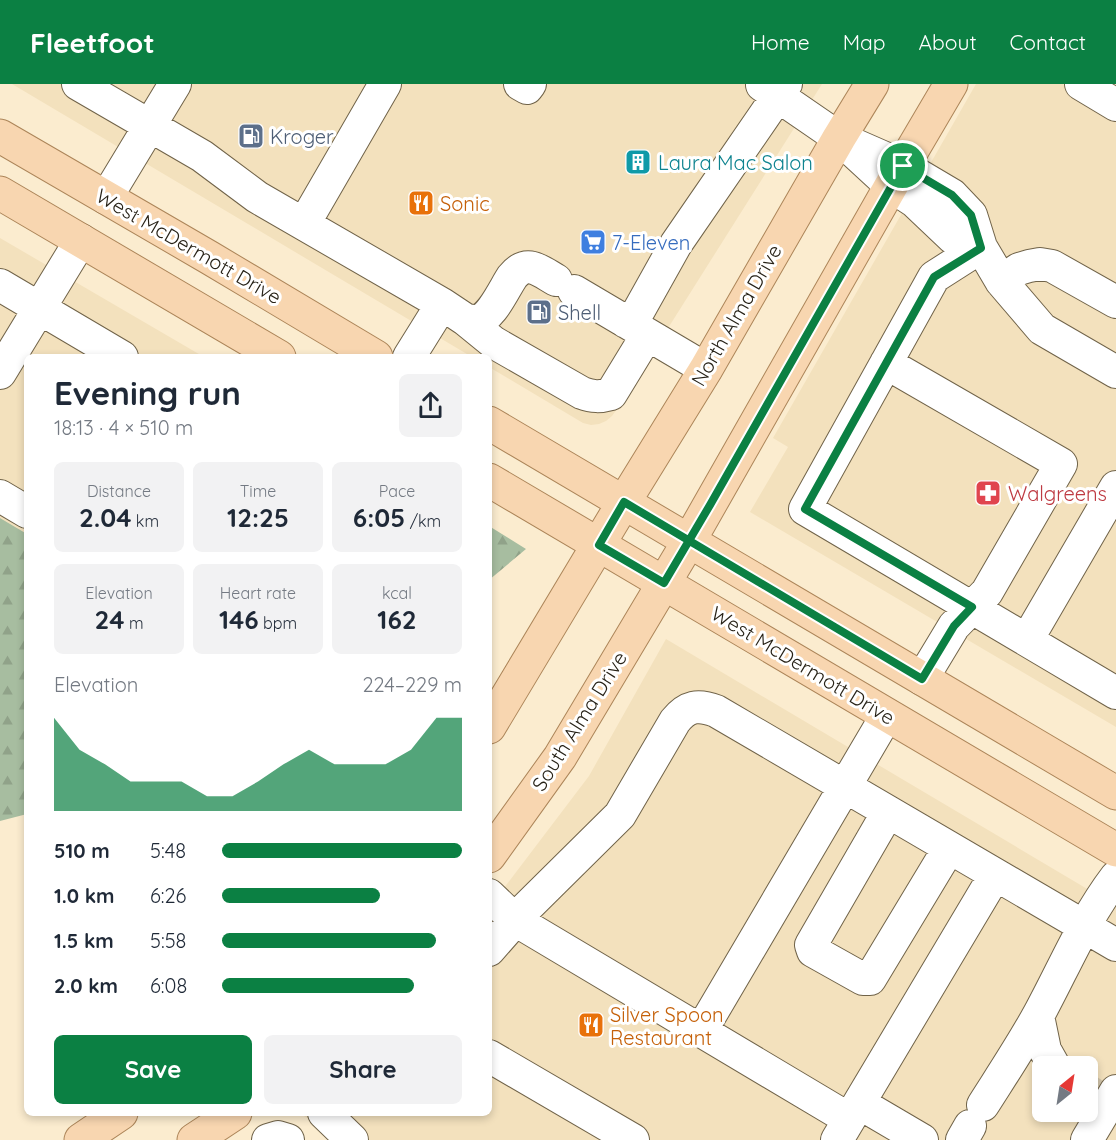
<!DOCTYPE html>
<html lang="en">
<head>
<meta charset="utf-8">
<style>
  :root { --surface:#fff; --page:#f2f2f3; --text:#1f2937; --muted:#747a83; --accent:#0b8043 }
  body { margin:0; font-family:Quicksand,sans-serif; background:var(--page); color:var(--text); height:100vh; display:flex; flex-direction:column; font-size:22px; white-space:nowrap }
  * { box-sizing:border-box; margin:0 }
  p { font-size:20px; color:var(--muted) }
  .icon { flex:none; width:33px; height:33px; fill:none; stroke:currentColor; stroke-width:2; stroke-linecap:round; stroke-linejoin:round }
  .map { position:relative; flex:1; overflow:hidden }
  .details { position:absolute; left:24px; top:270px; width:468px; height:762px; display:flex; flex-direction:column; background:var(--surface); border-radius:9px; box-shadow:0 3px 9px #0003 }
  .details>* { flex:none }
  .needle { width:39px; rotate:30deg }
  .controls { position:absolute; left:1032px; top:972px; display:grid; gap:12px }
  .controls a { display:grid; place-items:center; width:66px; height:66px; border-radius:9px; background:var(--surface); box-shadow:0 3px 9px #0003; font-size:30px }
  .pin { position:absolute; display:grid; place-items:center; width:51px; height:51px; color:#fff; margin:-26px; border:3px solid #fff; border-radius:50%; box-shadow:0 2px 6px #0007 }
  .round { display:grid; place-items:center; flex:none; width:63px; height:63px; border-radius:9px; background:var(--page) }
  .overview { display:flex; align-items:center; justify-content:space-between; height:102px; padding:0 30px }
  h1 { font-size:33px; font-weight:700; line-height:45px }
  .stats { display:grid; grid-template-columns:repeat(3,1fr); gap:9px; height:102px; padding:6px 30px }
  .stats div { display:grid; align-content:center; border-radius:9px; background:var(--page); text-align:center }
  .stats b { font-size:26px; font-weight:700 }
  .stats small { font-size:16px; font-weight:400 }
  .stats p { font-size:16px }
  .chart { height:168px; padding:12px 30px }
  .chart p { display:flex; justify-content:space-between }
  .chart svg { width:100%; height:108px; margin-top:6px; fill:var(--accent); opacity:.7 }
  .button { display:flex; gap:12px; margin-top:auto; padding:12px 30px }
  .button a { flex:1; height:69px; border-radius:9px; background:var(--accent); color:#fff; font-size:24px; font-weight:700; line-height:69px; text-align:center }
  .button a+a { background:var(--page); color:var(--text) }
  ul { padding:0 30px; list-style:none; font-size:20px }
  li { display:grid; grid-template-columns:96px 72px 1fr; align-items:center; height:45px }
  li i { height:15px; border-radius:8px; background:var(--accent) }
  header { display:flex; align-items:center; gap:36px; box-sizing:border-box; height:84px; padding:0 30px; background:var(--accent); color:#fff }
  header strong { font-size:28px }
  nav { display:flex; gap:33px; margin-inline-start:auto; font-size:21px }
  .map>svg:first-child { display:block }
  .built { fill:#f3e1bd; fill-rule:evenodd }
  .forest { fill:url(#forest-firs) }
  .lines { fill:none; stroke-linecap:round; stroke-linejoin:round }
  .minor-tunnel { stroke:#d1c4aa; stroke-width:32; stroke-dasharray:32 16; stroke-linecap:butt }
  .minor-casing { stroke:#706349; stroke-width:34 }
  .major-casing { stroke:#ac8559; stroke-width:35 }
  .minor { stroke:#fff; stroke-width:32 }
  .major { stroke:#f8d6b0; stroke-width:33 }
  .route-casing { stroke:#fff; stroke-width:12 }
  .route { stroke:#0b8043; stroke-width:8 }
  .labels { text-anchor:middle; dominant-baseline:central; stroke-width:6; stroke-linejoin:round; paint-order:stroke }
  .service-label { font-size:20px; fill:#4e5e75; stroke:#fff; text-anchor:start }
  .culture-label { font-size:20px; fill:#0d838f; stroke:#fff; text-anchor:start }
  .food-label { font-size:20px; fill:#c56008; stroke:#fff; text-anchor:start }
  .shop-label { font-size:20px; fill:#366cbe; stroke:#fff; text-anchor:start }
  .street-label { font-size:20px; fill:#272217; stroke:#fff }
  .health-label { font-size:20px; fill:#be3a42; stroke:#fff; text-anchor:start }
</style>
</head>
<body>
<header>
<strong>Fleetfoot</strong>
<nav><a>Home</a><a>Map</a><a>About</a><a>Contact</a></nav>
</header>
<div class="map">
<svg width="1116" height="1056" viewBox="0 0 1116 1056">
  <defs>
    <pattern id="forest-firs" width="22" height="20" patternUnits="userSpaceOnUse" patternTransform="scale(1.5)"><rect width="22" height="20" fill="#a7bda0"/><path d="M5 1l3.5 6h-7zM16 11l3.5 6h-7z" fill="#90a289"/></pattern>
  </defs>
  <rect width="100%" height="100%" fill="#fbeccf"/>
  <path class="built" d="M12 0H822L617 325 612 332 606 337 599 340 591 341 583 339 489 283V273H472Z
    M976 0H1063L1116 32V643L750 428 788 363 773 354Z
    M0 154 204 273H27V450L0 434Z
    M666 555 1116 822V1056H343L299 1029H489V823L504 804 589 692ZM1042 982H1088V1028H1042Z"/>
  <path class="forest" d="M0 434 27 450V730L0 737Z
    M489 442 526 465 489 496Z"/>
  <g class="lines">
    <path class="minor-tunnel" d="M1088 1006 1098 1013"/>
    <g class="minor-casing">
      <path id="minor" d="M78 0 202 72 257 113 442 220 466 236 493 258 582 309C593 313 600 313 611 310L647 251
        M520 0 527 4 530 0
        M1081 0 1116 21
        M762 1 839 54 891 102 914 117 953 154 981 163
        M839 54 903 82 952 111 971 131 981 163 1001 197 1042 245 1116 288
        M106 114 175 0
        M304 140 385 0
        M981 163 934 193 805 425 1116 609
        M1001 197 1019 185 1029 182 1040 180 1052 182 1116 218
        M0 201 122 273
        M574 207 706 285
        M466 236C469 236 472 237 476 237 491 235 504 205 512 193 527 174 540 187 556 196
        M626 238 638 228 676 160 786 0
        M409 273 442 220
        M886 279 1061 380 987 508 954 542 922 595
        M0 289 81 156
        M0 412 27 428
        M1027 556 1116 403
        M888 728 811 861 813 867 863 895H870L949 764
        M489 811 515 836 849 1035
        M489 866 525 825 620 731 675 637C687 622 698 620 716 627L1116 861
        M1038 932 1045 966 1054 982
        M701 947 887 631
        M489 972 633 1056
        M859 1019 922 1056
        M983 1021C1002 991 1022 961 1039 930 1064 884 1084 835 1116 793
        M324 1029 352 1056
        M268 1056 278 1053 288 1056
        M837 1056 995 791
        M962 1056 970 1042
        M1087 1056 1116 1007"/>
    </g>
    <g class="major-casing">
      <path id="major" d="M0 52 210 174 376 273
        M0 109 279 273
        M489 339 1116 709
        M489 396 1116 766
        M489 643 624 418 706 285 839 54 872 0
        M489 772 560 673 689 457 891 102 951 0
        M81 1056 121 1029
        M194 1056 235 1029"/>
    </g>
    <use href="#minor" class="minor"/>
    <use href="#major" class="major"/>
  </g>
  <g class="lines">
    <g class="route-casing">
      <path id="route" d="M903 82 710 421 664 499 599 461 624 418 922 595 954 542 972 523 805 425 934 193 981 164 971 131 952 111 903 82"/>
    </g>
    <use href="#route" class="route"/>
  </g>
  <defs>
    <g id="fuel-square" transform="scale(1.35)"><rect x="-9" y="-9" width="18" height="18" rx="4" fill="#5c6f8a" stroke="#fff"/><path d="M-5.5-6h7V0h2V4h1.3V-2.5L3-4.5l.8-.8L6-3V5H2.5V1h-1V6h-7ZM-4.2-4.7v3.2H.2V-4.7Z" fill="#fff"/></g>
    <g id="building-square" transform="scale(1.35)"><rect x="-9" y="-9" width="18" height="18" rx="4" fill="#0f9aa8" stroke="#fff"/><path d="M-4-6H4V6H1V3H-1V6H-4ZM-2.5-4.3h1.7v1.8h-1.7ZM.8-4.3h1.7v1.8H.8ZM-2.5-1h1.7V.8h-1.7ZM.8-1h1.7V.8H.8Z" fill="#fff"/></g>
    <g id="restaurant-square" transform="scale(1.35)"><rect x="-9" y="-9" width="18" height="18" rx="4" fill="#e8710a" stroke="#fff"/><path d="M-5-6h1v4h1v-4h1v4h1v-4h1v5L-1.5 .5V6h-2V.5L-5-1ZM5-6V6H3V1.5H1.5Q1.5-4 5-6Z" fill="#fff"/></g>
    <g id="supermarket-square" transform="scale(1.35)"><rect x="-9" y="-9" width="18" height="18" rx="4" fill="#3f7fe0" stroke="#fff"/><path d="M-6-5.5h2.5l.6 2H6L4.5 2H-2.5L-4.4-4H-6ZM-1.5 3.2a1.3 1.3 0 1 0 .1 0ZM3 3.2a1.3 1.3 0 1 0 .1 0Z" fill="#fff"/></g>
    <g id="pharmacy-square" transform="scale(1.35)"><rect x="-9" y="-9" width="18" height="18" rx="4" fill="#e0444e" stroke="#fff"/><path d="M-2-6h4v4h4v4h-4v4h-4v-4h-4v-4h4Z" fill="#fff"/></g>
  </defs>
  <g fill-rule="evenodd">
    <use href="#fuel-square" x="251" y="52"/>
    <use href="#building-square" x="638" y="78"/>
    <use href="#restaurant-square" x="421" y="119"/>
    <use href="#supermarket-square" x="593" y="158"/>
    <use href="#fuel-square" x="539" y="228"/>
    <use href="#pharmacy-square" x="988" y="409"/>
    <use href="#restaurant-square" x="591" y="941"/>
  </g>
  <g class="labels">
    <g class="service-label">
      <text x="270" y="52">Kroger</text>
      <text x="558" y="228">Shell</text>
    </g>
    <g class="culture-label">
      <text x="658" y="78">Laura Mac Salon</text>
    </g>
    <g class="food-label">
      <text x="440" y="119">Sonic</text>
      <text x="610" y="930">Silver Spoon<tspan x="610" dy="23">Restaurant</tspan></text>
    </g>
    <g class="shop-label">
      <text x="612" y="158">7-Eleven</text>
    </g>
    <g class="street-label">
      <text transform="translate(189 162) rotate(30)">West McDermott Drive</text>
      <text transform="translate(736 231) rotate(-60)">North Alma Drive</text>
      <text transform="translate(803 581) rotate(31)">West McDermott Drive</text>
      <text transform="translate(579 637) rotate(-58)">South Alma Drive</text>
    </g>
    <g class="health-label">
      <text x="1008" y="409">Walgreens</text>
    </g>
  </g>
</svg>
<div class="controls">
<a><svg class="needle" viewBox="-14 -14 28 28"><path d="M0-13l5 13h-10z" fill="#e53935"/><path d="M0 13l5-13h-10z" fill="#747a83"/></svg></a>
</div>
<div class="pin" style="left:903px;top:82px;background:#1e9e55"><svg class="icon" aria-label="arrive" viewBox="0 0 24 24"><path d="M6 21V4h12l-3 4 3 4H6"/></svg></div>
<section class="details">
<div class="overview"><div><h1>Evening run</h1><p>18:13 · 4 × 510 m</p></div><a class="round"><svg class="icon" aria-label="share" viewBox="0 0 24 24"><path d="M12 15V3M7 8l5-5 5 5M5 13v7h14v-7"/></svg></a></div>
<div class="stats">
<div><p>Distance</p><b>2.04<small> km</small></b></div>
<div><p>Time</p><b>12:25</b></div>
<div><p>Pace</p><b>6:05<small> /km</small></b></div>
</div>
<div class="stats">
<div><p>Elevation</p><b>24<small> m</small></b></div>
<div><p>Heart rate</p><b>146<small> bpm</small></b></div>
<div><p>kcal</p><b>162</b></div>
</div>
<div class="chart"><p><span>Elevation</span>224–229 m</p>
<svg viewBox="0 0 160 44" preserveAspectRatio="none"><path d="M0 44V6L10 19L20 25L30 32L40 32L50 32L60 38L70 38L80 32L90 25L100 19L110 25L120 25L130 25L140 19L150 6L160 6V44z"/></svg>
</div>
<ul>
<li><b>510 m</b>5:48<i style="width:100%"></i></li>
<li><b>1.0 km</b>6:26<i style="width:66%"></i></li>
<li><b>1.5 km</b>5:58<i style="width:89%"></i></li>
<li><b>2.0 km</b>6:08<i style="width:80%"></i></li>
</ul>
<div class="button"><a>Save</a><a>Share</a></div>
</section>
</div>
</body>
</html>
